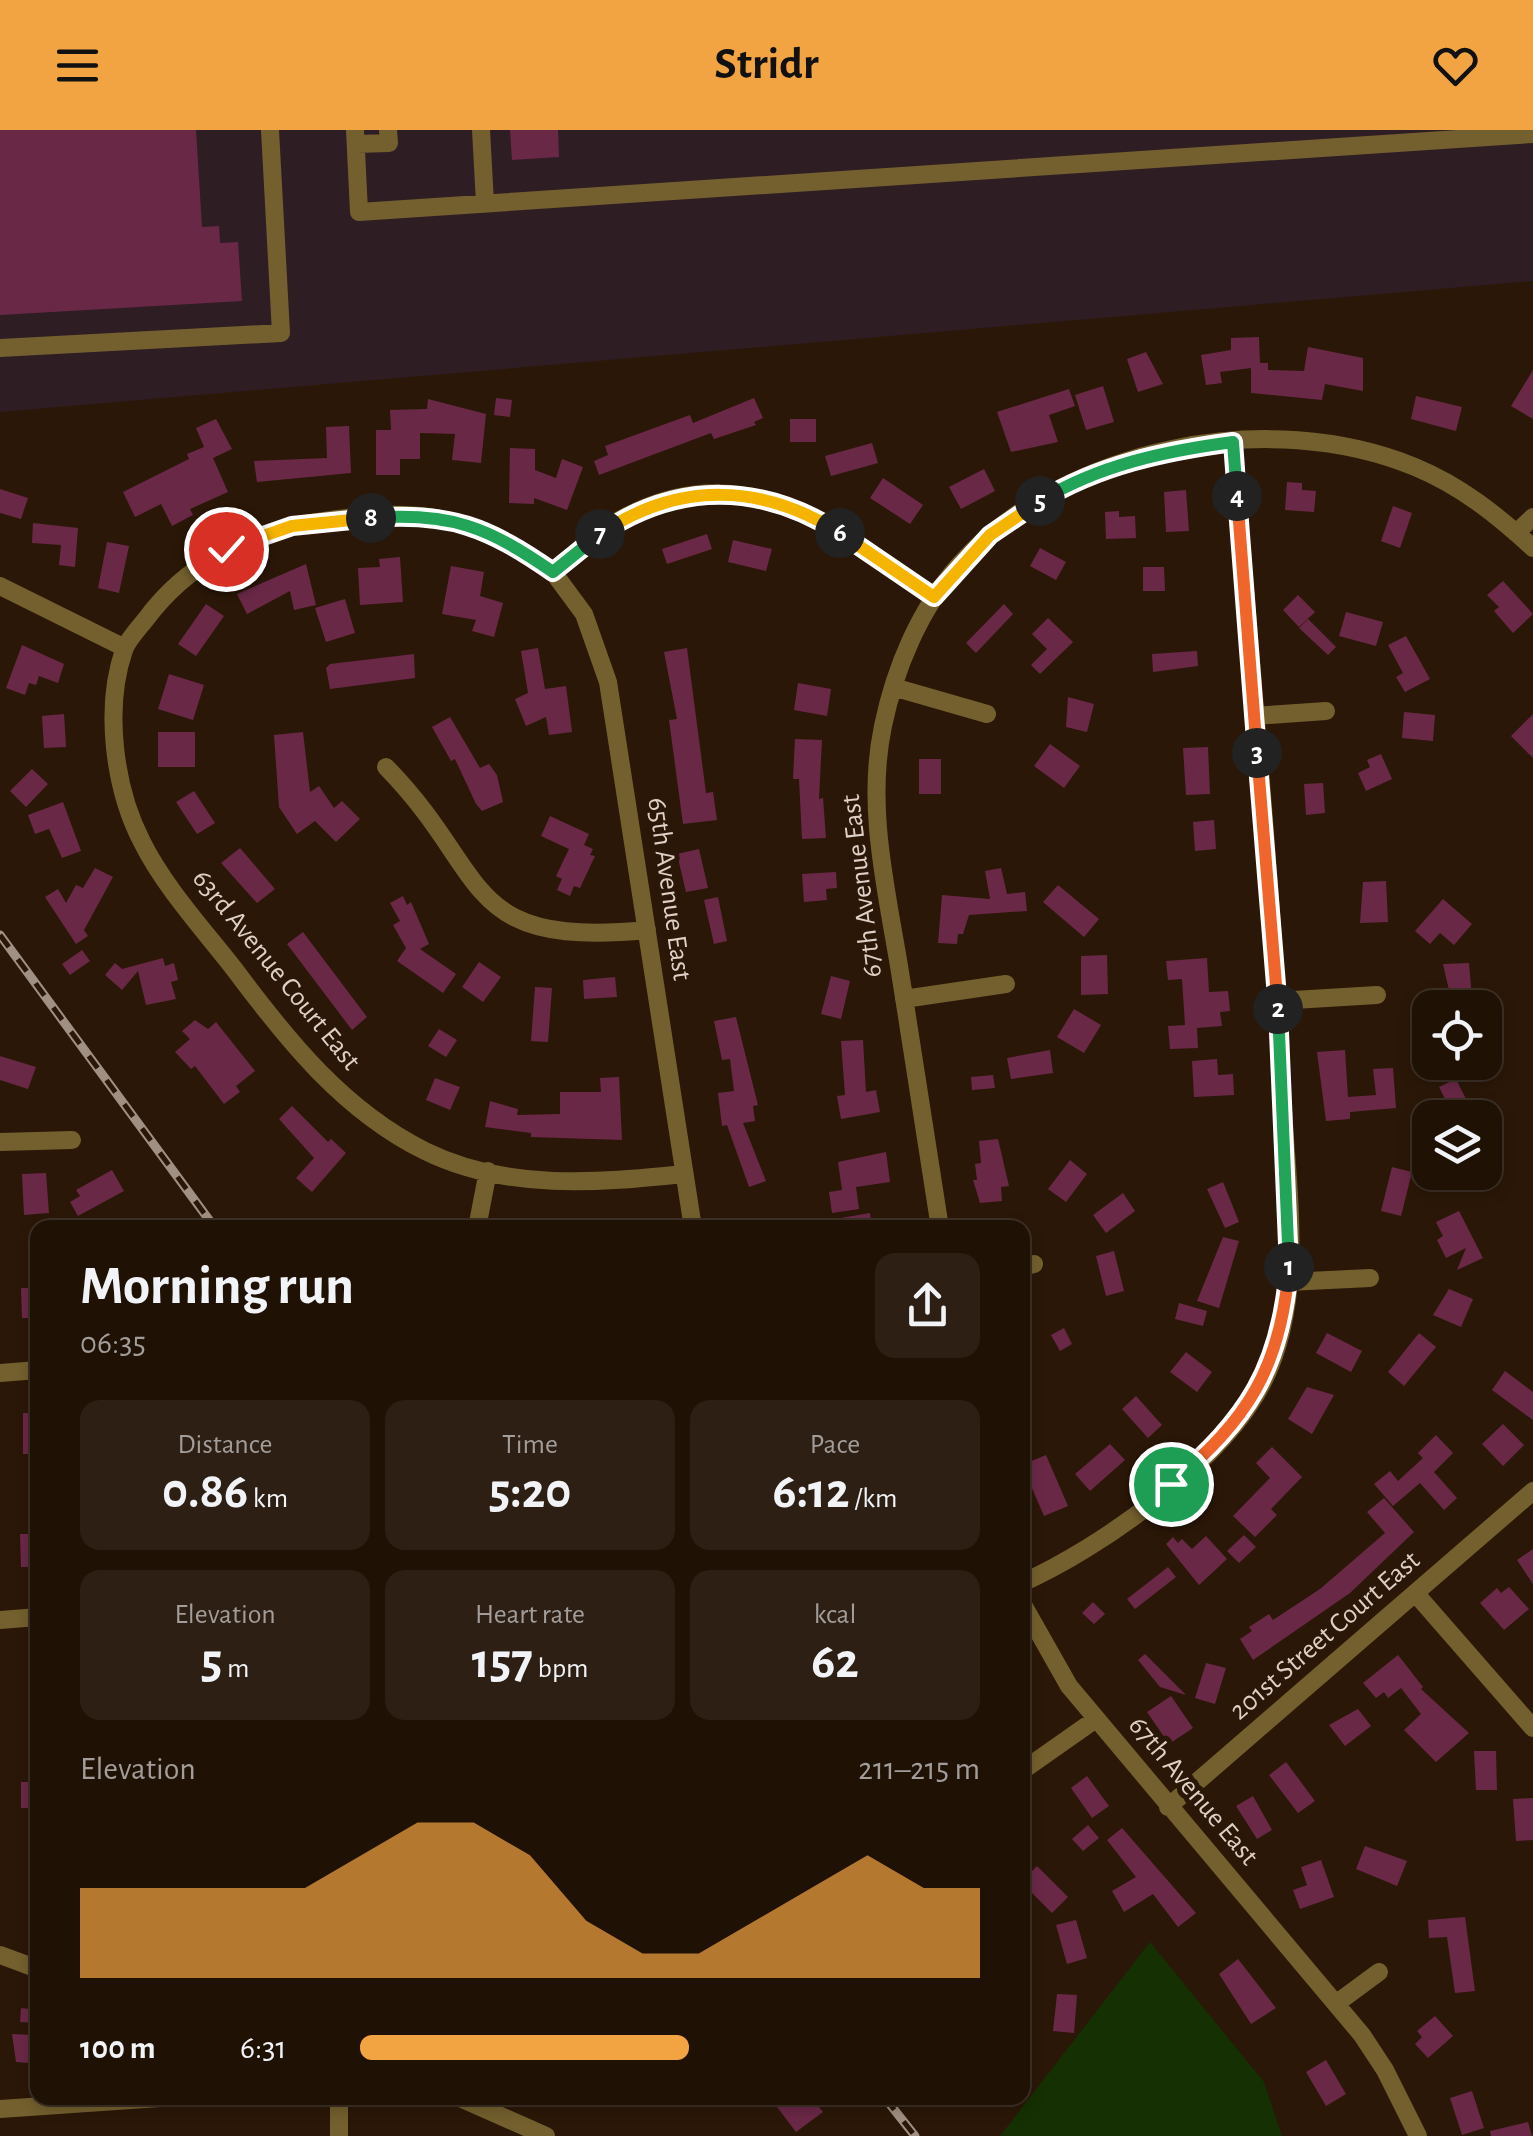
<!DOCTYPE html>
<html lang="en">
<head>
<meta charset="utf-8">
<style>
  :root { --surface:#201105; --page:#2d1f13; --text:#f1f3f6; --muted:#a29d9a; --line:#3d3127; --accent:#f3a442 }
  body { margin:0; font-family:"Alegreya Sans",sans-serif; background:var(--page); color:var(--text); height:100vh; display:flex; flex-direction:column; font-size:38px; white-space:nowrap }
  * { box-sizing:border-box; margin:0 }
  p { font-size:32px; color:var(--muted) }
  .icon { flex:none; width:55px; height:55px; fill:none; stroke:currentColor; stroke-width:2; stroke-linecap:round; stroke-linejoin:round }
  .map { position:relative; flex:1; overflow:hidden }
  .sheet { position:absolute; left:30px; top:1090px; width:1000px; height:885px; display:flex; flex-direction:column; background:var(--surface); border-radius:20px; box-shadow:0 5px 15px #0003,0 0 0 2px var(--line) }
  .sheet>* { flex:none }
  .controls { position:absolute; left:1412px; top:860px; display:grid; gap:20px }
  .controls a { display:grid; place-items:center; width:90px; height:90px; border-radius:20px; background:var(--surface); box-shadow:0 5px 15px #0003,0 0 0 2px var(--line); font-size:50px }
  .pin { position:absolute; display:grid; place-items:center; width:85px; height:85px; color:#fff; margin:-42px; border:5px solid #fff; border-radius:50%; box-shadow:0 2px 10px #0007 }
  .km { position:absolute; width:50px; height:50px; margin:-25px; border-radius:50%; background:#222; color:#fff; font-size:28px; line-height:50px; text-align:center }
  .round { display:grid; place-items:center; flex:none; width:105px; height:105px; border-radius:20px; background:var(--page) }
  .summary { display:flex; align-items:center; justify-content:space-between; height:170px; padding:0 50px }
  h1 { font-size:55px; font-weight:700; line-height:75px }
  .stats { display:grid; grid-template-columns:repeat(3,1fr); gap:15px; height:170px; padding:10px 50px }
  .stats div { display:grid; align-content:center; border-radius:20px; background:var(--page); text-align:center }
  .stats b { font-size:50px; font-weight:700 }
  .stats small { font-size:28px; font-weight:400 }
  .stats p { font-size:28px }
  .chart { height:280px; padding:20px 50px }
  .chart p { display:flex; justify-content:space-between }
  .chart svg { width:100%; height:180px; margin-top:10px; fill:var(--accent); opacity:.7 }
  ul { padding:0 50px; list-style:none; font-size:32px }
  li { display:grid; grid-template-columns:160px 120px 1fr; align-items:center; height:75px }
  li i { height:25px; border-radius:12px; background:var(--accent) }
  header { display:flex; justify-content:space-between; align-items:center; height:130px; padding:0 50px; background:var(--accent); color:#111; font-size:45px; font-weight:700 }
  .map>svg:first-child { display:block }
  .industrial { fill:#2f1d24 }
  .green { fill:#153003 }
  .building { fill:#6a2847 }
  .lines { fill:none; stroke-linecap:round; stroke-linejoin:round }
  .minor { stroke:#74602e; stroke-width:18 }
  .rail-casing { stroke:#a09084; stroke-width:9 }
  .rail { stroke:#2b1707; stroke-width:5; stroke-dasharray:15; stroke-linecap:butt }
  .split-1-casing { stroke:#fff; stroke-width:20 }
  .split-2-casing { stroke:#fff; stroke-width:20 }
  .split-3-casing { stroke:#fff; stroke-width:20 }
  .split-4-casing { stroke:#fff; stroke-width:20 }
  .split-5-casing { stroke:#fff; stroke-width:20 }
  .split-6-casing { stroke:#fff; stroke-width:20 }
  .split-7-casing { stroke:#fff; stroke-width:20 }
  .split-8-casing { stroke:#fff; stroke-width:20 }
  .split-9-casing { stroke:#fff; stroke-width:20 }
  .split-1 { stroke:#f0652b; stroke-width:12 }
  .split-2 { stroke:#22a559; stroke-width:12 }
  .split-3 { stroke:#f0652b; stroke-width:12 }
  .split-4 { stroke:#f0652b; stroke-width:12 }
  .split-5 { stroke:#22a559; stroke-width:12 }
  .split-6 { stroke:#f5b400; stroke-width:12 }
  .split-7 { stroke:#f5b400; stroke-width:12 }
  .split-8 { stroke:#22a559; stroke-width:12 }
  .split-9 { stroke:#f5b400; stroke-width:12 }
  .labels { text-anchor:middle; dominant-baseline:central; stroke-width:10; stroke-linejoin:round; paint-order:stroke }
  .street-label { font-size:28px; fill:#ded0c6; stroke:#2b1707 }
</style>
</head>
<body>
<header><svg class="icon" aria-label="menu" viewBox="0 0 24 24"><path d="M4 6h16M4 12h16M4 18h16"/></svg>Stridr<svg class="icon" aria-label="heart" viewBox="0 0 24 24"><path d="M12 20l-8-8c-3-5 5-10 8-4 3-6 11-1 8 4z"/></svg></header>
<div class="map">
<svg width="1533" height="2006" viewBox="0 0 1533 2006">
  <rect width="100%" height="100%" fill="#2b1707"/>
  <path class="industrial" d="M0 0H1533V151L0 282Z"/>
  <path class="green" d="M1150 1812 1264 1952 1282 2006H1000Z"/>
  <path class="building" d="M0 0H196L202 97 219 96 220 113 238 112 242 171 0 185Z
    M510 0H558L559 27 512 30Z
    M1259 207 1260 233H1268V240L1304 241 1308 217 1363 228V261L1325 254 1322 270 1251 263V238L1220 242 1222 253 1206 255 1201 225 1231 220V208Z
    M1146 222 1163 254 1138 262 1127 229Z
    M1533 240V289L1511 276Z
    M1103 256 1114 292 1086 300 1075 265Z
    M1069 259 1075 276 1049 285 1058 312 1011 322 997 282Z
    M1416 266 1462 277 1456 301 1411 289Z
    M496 268 512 270 510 287 494 285Z
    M754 268 763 288 754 292 756 295 714 309 711 303 599 345 594 331 608 325 605 316 690 285 693 293Z
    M428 269 486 284 481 333 452 330 455 304 420 303V329H400V345H376V300H391L390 280 427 279Z
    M216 289 232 319 213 328 228 362 190 379 193 385 172 396 161 374 135 387 123 362 189 329 187 324 204 317 196 298Z
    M790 289H816V312H790Z
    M349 296 351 343 257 352 254 331 327 328 326 297Z
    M872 313 878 333 831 346 825 326Z
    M510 318 535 319V340L556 348 562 329 583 337 567 380 534 368V374L509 373Z
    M984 339 995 361 961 379 949 357Z
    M883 348 923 375 910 394 870 368Z
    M1287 352 1302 353V360L1316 361 1314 382 1285 380Z
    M0 359 28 368 21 389 0 383Z
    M1186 360 1189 401 1166 402 1164 362Z
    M1393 376 1412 383 1400 418 1381 411Z
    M1119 381V387L1135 386 1136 408 1106 409 1105 382Z
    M33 393 78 398 75 437 59 435 61 415 32 413Z
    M707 404 712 419 667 434 662 419Z
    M733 410 772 419 766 441 728 432Z
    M107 412 129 416 119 463 98 458Z
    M1040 418 1066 432 1056 450 1030 436Z
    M400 427 403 472 360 475 358 438 380 437 379 429Z
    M306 434 316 475 294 480 290 461 247 484 237 464Z
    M451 436 484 442 480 466 503 473 494 507 472 501 476 490 442 484Z
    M1143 437H1164L1165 461H1143Z
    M1503 451 1533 484 1513 503 1494 481 1499 477 1487 465Z
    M1298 465 1315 482 1299 497 1283 480Z
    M345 469 355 503 326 512 315 478Z
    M206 474 224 486 196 526 178 514Z
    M1004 474 1013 484 976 523 966 513Z
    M1346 482 1383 492 1376 516 1339 506Z
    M1048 488 1073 512 1040 544 1031 535 1047 519 1032 504Z
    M1308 489 1336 517 1328 525 1299 498Z
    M1406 506 1430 549 1405 562 1396 547 1403 543 1388 515Z
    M22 515 64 534 58 553 39 546 36 555 29 553 25 565 6 558Z
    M538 518 545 559 566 556 572 602 549 605 546 587 526 596 515 569 528 563 521 521Z
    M687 518 706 663 713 662 717 690 683 694 669 590 677 589 664 522Z
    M1197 521 1198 536 1153 542 1152 524Z
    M414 524 415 548 330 559 326 538 330 534Z
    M169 544 204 555 193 590 158 579Z
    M798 553 831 559 827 586 794 580Z
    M1068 567 1094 574 1087 602 1066 597Z
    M1404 582 1435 585 1433 611 1402 608Z
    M64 584 66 617 44 618 42 586Z
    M1533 584V628L1511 606Z
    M450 587 480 638 489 634 497 645 503 672 482 681 476 674 455 629 451 631 432 597Z
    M158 602H195V637H158Z
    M303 602 310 662 319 656 334 678 342 671 360 689 336 712 315 691 297 704 279 677 274 605Z
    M795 609 822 610 819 669 823 668 826 708 802 709 799 649H793Z
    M1050 614 1080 636 1064 658 1034 636Z
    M1208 617 1210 664 1186 665 1183 618Z
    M1381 624 1392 649 1366 661 1358 643 1370 637 1367 630Z
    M919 629H941V664H919Z
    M32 639 48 654 26 677 10 661Z
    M1323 653 1325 683 1306 685 1304 654Z
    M194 661 215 693 197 704 176 672Z
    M63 672 81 721 62 728 49 699 35 704 28 685Z
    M550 686 589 704 584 715 593 719 590 725 595 726 580 758 574 756 570 766 557 760 562 749 556 746 569 719 541 706Z
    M1214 690 1216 719 1195 721 1193 692Z
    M240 718 275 759 257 773 221 733Z
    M699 719 708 758 686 762 677 724Z
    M95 738 113 747 84 800 88 806 76 814 45 767 58 759 66 773 76 755 83 758Z
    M1001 738 1007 764 1025 762 1027 781 969 785 963 804H958L957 814 938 813 942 765 990 769 985 741Z
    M836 742 837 758 826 759 827 770 804 772 802 744Z
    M1386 751 1388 792 1360 793 1363 752Z
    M1058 755 1099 789 1084 807 1043 772Z
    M403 766 407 775 411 772 429 814 420 819 456 844 443 863 397 831 406 818 393 795 400 791 390 773Z
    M718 767 727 811 714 814 704 770Z
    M1443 769 1472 794 1454 815 1440 803 1430 814 1415 801Z
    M303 802 367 887 352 900 287 814Z
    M82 820 90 831 70 845 62 834Z
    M1107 825 1108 864 1081 865V826Z
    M163 828 165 836 174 833 178 850 171 852 176 869 146 875 138 841 122 860 105 845 115 833 122 839Z
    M1207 828 1209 862 1228 861 1230 881 1220 882 1222 896 1197 898 1198 918 1170 919 1168 896 1185 895 1182 849 1168 850 1166 831Z
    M479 832 501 847 483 872 462 857Z
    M1469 833 1472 868 1451 869 1443 834Z
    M831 846 850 851 841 889 821 884Z
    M615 847 617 867 584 869 583 850Z
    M535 857 552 858 548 912 531 911Z
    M1074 879 1101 895 1084 923 1057 907Z
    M736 887 758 975 753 976 755 991 743 993 766 1051 749 1057 727 995 722 996 718 963 734 961 730 929 722 930 714 891Z
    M195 890 208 899 216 892 255 941 236 956 240 962 224 974 195 936 191 939 175 922 190 909 182 901Z
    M439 899 457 910 446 927 428 916Z
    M863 910 866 962 876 960 880 982 841 989 837 966 845 965 841 911Z
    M1050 920 1053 943 1011 949 1007 928Z
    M1345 920 1348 967 1376 965 1373 939 1393 938 1396 978 1350 982V989L1326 991 1317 922Z
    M0 926 36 937 28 959 0 950Z
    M1217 929 1218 945 1233 944 1234 965 1194 967 1192 931Z
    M993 945 995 958 972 960 971 947Z
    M619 947 622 1010 531 1007V1003L485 997 490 971 518 979 517 985 560 984V962H601L600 948Z
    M435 948 460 957 450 980 426 970Z
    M1456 949 1466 969 1449 977 1439 957Z
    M292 976 328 1012 331 1009 346 1023 312 1062 296 1048 314 1028 279 989Z
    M998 1009 1009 1056 1001 1057 1002 1071 980 1073 973 1050H977L975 1034 981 1033 979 1011Z
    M886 1022 890 1052 856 1057 859 1079 832 1083 829 1062 842 1060 838 1032Z
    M1070 1030 1087 1044 1066 1072 1048 1059Z
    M1392 1037 1412 1042 1401 1086 1381 1081Z
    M112 1040 124 1061 78 1086 70 1072 80 1066 76 1060Z
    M46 1043 49 1083 24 1085 22 1044Z
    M1223 1052 1239 1092 1225 1098 1207 1059Z
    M1123 1063 1135 1081 1106 1103 1093 1085Z
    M1459 1081 1483 1128 1457 1140 1466 1118 1446 1128 1437 1110 1443 1106 1436 1092Z
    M870 1083 872 1098H829V1090Z
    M1223 1107 1239 1111 1219 1178 1197 1171Z
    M1114 1121 1124 1161 1106 1166 1096 1126Z
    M21 1158H38V1188H22Z
    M1449 1159 1473 1169 1461 1197 1433 1185Z
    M1179 1173 1207 1181 1203 1196 1175 1189Z
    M1064 1198 1072 1214 1060 1221 1051 1205Z
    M1327 1203 1362 1221 1351 1242 1316 1223Z
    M1419 1203 1436 1217 1404 1256 1388 1242Z
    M1186 1222 1212 1242 1197 1262 1170 1242Z
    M1505 1241 1533 1262V1290L1492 1260Z
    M1307 1257 1334 1265 1312 1304 1288 1289Z
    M1136 1266 1162 1295 1148 1308 1122 1279Z
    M23 1283H38V1324H23Z
    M1503 1294 1524 1315 1503 1336 1482 1314Z
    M1436 1305 1453 1323 1434 1342 1457 1368 1444 1380 1420 1353 1393 1376 1374 1354 1390 1341 1398 1351 1423 1328 1418 1323Z
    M1110 1314 1125 1330 1090 1361 1075 1344Z
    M1272 1317 1302 1347 1271 1379 1277 1385 1255 1407 1233 1386 1270 1348 1256 1333Z
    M1046 1325 1068 1376 1044 1386 1022 1335Z
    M1384 1368 1414 1402 1350 1463 1253 1530 1240 1509 1252 1501 1249 1497 1269 1484 1273 1490 1320 1459 1385 1403 1367 1382Z
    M20 1404H38V1437H21Z
    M1244 1405 1256 1417 1239 1433 1227 1421Z
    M1206 1406 1227 1429 1199 1455 1166 1414 1173 1407 1178 1413 1182 1409 1192 1419Z
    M1533 1419V1454L1517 1430Z
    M1168 1437 1176 1447 1135 1479 1127 1469Z
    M1509 1457 1529 1479 1504 1500 1480 1473 1497 1458 1501 1463Z
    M1093 1472 1105 1484 1094 1494 1082 1483Z
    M1145 1524 1186 1565 1160 1557 1138 1530Z
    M1398 1525 1423 1557 1421 1559 1469 1603 1436 1632 1404 1600 1421 1584 1401 1558 1388 1568 1384 1562 1376 1568 1363 1553Z
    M1206 1533 1226 1538 1215 1574 1195 1568Z
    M1171 1566 1193 1598 1169 1614 1147 1582Z
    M1358 1579 1371 1596 1345 1616 1329 1595Z
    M1474 1621H1496L1497 1660H1476Z
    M1286 1632 1315 1671 1298 1683 1269 1645Z
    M1087 1646 1109 1676 1092 1688 1071 1658Z
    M21 1652H38V1678H21Z
    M1253 1666 1272 1700 1257 1709 1236 1676Z
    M1533 1668V1710L1516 1711 1513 1669Z
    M1088 1695 1099 1708 1083 1721 1072 1709Z
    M1122 1698 1196 1783 1178 1797 1153 1764 1124 1782 1112 1761 1136 1747 1107 1710Z
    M1365 1716 1407 1731 1397 1756 1356 1739Z
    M1321 1730 1334 1767 1300 1779 1293 1760 1307 1755 1301 1737Z
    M1037 1736 1068 1767 1052 1783 1032 1763 1022 1772V1751Z
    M1465 1787 1475 1861 1455 1863 1447 1807 1429 1808 1428 1790Z
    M1076 1790 1087 1828 1067 1834 1056 1795Z
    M1238 1829 1276 1878 1251 1894 1219 1844Z
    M1057 1864 1077 1865 1074 1903 1053 1901Z
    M21 1878 38 1880V1893L20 1892Z
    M1435 1886 1453 1906 1428 1928 1415 1914 1422 1907 1417 1901Z
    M12 1904 32 1905 29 1933 16 1932Z
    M1326 1930 1346 1964 1326 1976 1306 1942Z
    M1472 1961 1484 1998 1462 2005 1450 1968Z
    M790 1968H812L823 1982 796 2002 777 1977Z
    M1528 1992 1532 2006H1491L1490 2001Z"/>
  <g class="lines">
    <path class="minor" d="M355 0 359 82 1533 4
      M481 0 485 73
      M356 14 389 13 388 0
      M0 218 281 203 270 0
      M1516 403 1533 387
      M553 442 584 484 608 552 693 1098
      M0 456 125 518
      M893 557 987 584
      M1254 586 1326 581
      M386 637C492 745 459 818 647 800
      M904 869 1006 854
      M1277 871 1377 865
      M0 1012 72 1010
      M684 1044C598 1053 506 1061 425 1021 344 981 288 911 235 840 204 800 165 758 142 712 114 658 104 578 124 520 128 509 139 498 146 489 186 435 245 404 311 393 415 376 466 382 553 442 577 423 600 400 627 386 750 324 837 401 934 467
      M477 1098 488 1041
      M940 1098C926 1010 913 923 899 836 886 757 866 676 883 596 895 538 920 478 960 434 1067 316 1270 277 1415 337 1461 356 1497 385 1533 418
      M1022 1137 1034 1134
      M1288 1152 1370 1148
      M0 1243 38 1240
      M1022 1453C1101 1418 1223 1331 1263 1252 1307 1165 1286 1055 1282 961 1271 745 1250 528 1233 312
      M1416 1464 1533 1598
      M1022 1473 1069 1556 1362 1905 1385 1940 1418 2006
      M0 1490 38 1487
      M1022 1641 1096 1589
      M1168 1677 1533 1361
      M0 1825 38 1839
      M1337 1873 1379 1842
      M460 1968 546 2006
      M0 1979 160 1968
      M339 2006V1968"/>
    <g class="rail-casing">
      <path id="rail" d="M0 805 215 1098
        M885 1968 915 2006"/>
    </g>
    <use href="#rail" class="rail"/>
  </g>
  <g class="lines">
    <g class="split-1-casing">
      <path id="split-1" d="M1171 1354C1248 1289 1281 1238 1289 1137"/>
    </g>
    <g class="split-2-casing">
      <path id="split-2" d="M1278 879 1289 1137"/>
    </g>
    <g class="split-3-casing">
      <path id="split-3" d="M1257 623 1278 879"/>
    </g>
    <g class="split-4-casing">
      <path id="split-4" d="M1237 366 1257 623"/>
    </g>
    <g class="split-5-casing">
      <path id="split-5" d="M1040 371C1099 335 1165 321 1233 312L1237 366"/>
    </g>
    <g class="split-6-casing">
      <path id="split-6" d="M840 403 934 467 990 405 1040 371"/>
    </g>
    <g class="split-7-casing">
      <path id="split-7" d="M600 404C678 351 762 353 840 403"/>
    </g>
    <g class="split-8-casing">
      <path id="split-8" d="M371 388C451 382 488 397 553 442L600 404"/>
    </g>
    <g class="split-9-casing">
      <path id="split-9" d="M226 419 292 396 371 388"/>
    </g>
    <use href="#split-1" class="split-1"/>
    <use href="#split-2" class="split-2"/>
    <use href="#split-3" class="split-3"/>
    <use href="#split-4" class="split-4"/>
    <use href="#split-5" class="split-5"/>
    <use href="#split-6" class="split-6"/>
    <use href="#split-7" class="split-7"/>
    <use href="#split-8" class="split-8"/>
    <use href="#split-9" class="split-9"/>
  </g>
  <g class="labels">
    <g class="street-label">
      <text transform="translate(862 756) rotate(-97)">67th Avenue East</text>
      <text transform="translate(669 759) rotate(82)">65th Avenue East</text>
      <text transform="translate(276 840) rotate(51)">63rd Avenue Court East</text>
      <text transform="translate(1325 1506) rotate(-41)">201st Street Court East</text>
      <text transform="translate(1193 1661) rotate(50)">67th Avenue East</text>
    </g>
  </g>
</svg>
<div class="controls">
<a><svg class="icon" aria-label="locate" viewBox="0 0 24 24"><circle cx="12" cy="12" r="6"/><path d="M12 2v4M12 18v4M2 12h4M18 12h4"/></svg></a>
<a><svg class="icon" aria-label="layers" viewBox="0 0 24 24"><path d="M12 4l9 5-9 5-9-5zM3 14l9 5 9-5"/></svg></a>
</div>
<div class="pin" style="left:1171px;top:1354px;background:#1e9e55"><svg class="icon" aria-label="arrive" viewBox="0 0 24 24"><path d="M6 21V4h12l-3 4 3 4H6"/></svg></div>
<div class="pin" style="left:226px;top:419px;background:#d93025"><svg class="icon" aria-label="check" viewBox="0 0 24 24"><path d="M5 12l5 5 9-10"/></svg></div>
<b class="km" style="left:1289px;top:1137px">1</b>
<b class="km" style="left:1278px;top:879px">2</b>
<b class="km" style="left:1257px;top:623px">3</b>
<b class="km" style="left:1237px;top:366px">4</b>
<b class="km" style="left:1040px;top:371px">5</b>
<b class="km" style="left:840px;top:403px">6</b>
<b class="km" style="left:600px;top:404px">7</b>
<b class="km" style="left:371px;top:388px">8</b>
<section class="sheet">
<div class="summary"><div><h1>Morning run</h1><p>06:35</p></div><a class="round"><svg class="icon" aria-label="share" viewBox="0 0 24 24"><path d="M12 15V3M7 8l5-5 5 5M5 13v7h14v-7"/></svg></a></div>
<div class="stats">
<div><p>Distance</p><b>0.86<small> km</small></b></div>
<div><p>Time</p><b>5:20</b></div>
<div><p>Pace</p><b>6:12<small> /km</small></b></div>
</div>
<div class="stats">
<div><p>Elevation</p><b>5<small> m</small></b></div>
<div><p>Heart rate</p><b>157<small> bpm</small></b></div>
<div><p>kcal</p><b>62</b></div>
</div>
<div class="chart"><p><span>Elevation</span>211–215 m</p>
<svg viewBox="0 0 160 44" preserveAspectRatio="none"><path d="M0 44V22L10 22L20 22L30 22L40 22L50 14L60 6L70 6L80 14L90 30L100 38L110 38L120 30L130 22L140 14L150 22L160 22V44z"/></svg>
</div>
<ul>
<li><b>100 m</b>6:31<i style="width:53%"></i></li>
</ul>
</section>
</div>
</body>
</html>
